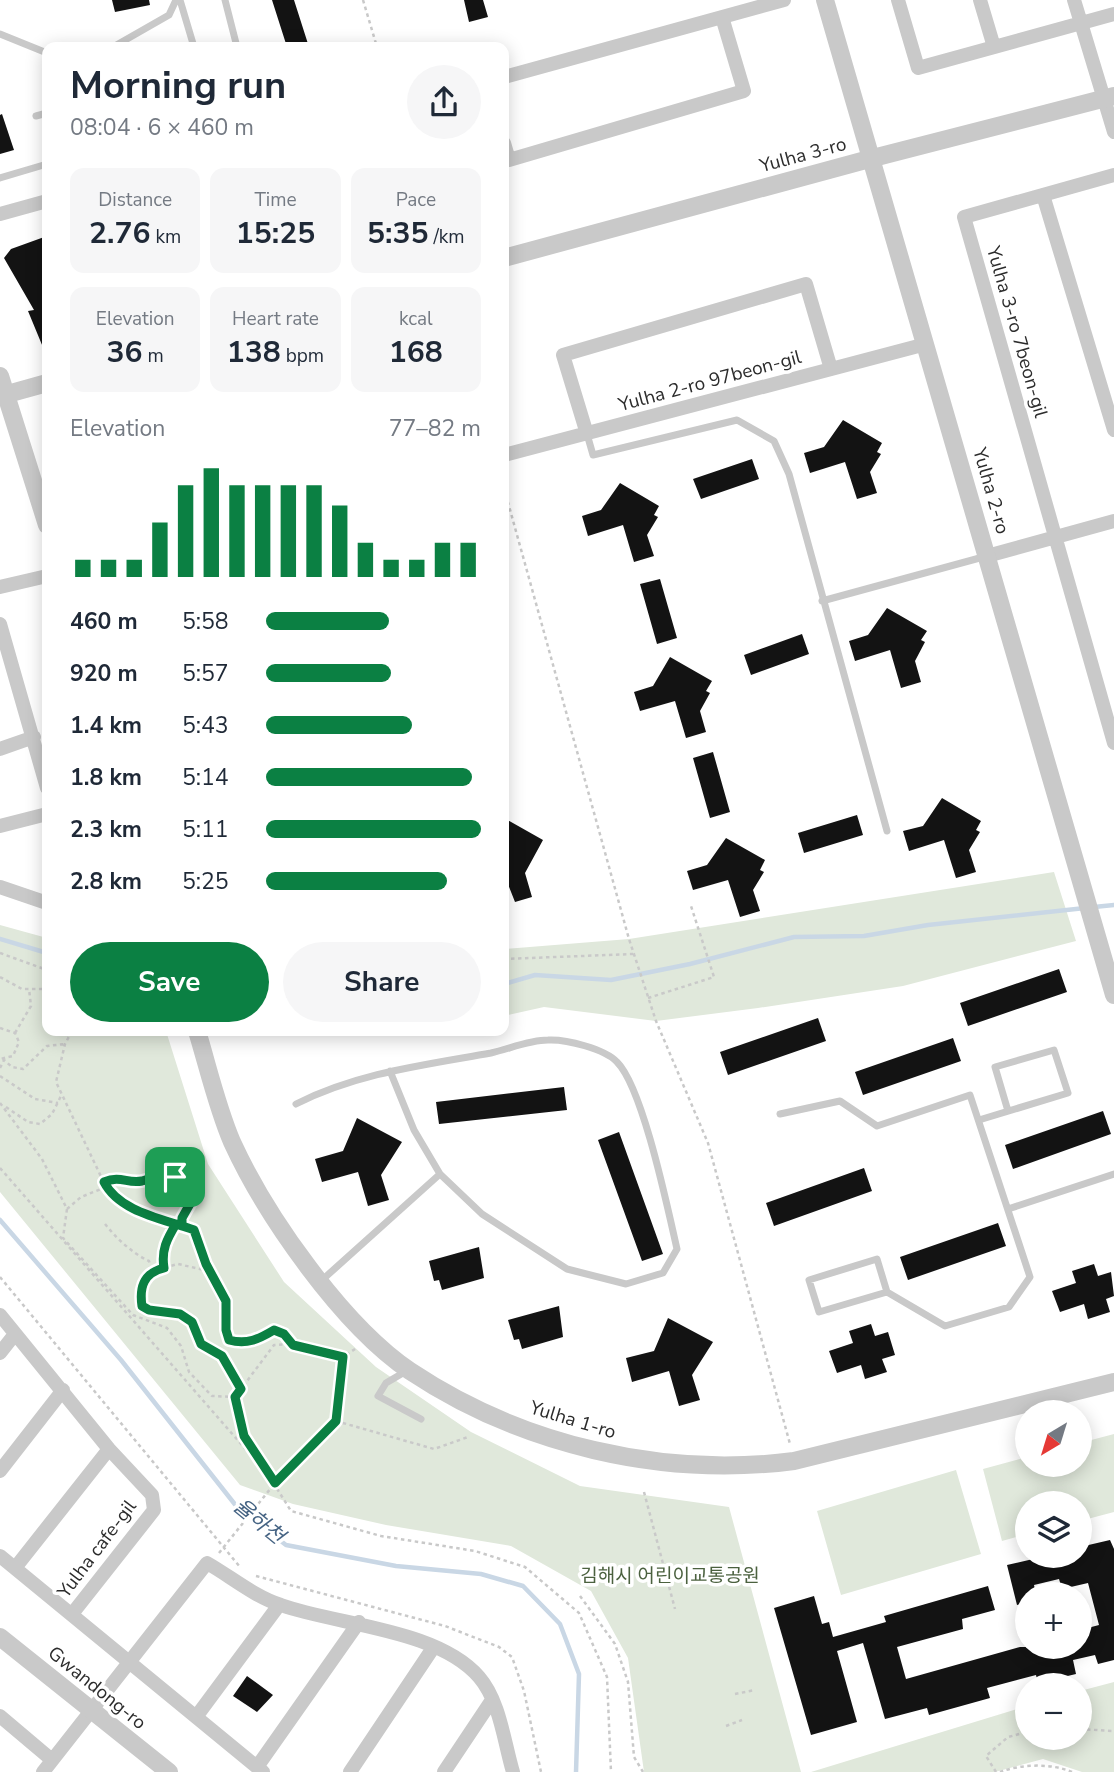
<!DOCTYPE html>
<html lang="en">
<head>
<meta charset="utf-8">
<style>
  :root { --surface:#fff; --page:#f6f6f7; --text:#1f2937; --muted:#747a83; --accent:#0b8043 }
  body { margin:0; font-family:"Nunito Sans","Noto Sans KR",sans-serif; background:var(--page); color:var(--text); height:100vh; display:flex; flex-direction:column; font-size:26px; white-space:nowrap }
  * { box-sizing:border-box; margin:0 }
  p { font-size:23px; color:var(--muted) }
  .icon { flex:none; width:38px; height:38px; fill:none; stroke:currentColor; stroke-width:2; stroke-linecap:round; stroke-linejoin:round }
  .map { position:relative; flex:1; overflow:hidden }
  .drawer { position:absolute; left:42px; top:42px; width:467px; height:994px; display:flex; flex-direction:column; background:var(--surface); border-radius:14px; box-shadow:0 4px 18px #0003 }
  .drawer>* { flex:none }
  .needle { width:46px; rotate:218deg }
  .buttons { position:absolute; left:1015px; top:1400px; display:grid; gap:14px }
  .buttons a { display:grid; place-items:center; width:77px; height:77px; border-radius:50%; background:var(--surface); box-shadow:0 4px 18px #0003; font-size:35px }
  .pin { position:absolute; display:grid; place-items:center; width:60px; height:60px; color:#fff; margin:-30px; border-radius:14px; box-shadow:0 4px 10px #0006 }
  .round { display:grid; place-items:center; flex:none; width:74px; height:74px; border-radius:37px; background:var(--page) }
  .summary { display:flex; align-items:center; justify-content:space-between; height:119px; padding:0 28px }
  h1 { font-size:38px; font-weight:700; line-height:52px }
  .figures { display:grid; grid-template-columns:repeat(3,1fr); gap:10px; height:119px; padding:7px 28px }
  .figures div { display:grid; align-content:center; border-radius:14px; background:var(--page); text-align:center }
  .figures b { font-size:30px; font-weight:700 }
  .figures small { font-size:19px; font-weight:400 }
  .figures p { font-size:19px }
  .chart { height:196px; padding:14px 28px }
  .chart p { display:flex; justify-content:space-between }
  .chart svg { width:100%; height:126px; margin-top:7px; stroke:var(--accent); stroke-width:6 }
  .cta { display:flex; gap:14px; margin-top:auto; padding:14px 28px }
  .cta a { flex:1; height:80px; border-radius:42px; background:var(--accent); color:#fff; font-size:28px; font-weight:700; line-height:80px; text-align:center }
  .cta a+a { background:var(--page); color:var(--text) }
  ul { padding:0 28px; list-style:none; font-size:23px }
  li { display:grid; grid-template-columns:112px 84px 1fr; align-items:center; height:52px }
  li i { height:18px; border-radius:9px; background:var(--accent) }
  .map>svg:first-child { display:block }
  .green { fill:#e0e8db }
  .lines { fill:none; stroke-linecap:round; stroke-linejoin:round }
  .stream { stroke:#c9d7e5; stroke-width:4.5 }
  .building { fill:#131313 }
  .path { stroke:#c9c9c9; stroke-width:2.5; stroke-dasharray:3.5 3.5; stroke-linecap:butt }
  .service { stroke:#c9c9c9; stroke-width:7 }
  .minor { stroke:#c9c9c9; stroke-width:14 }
  .tertiary { stroke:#c9c9c9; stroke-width:18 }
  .route-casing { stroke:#fff; stroke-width:14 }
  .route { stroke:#0b8043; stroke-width:9 }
  .labels { text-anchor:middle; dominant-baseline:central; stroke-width:7; stroke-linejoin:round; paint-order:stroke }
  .street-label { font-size:19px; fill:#2c2c2c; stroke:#fff }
  .park-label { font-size:19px; fill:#4b613f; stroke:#fff }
  .water-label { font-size:21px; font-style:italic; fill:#456383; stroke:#fff }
</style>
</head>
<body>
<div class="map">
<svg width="1114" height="1772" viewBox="0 0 1114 1772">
  <rect width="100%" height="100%" fill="#fff"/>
  <path class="green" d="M1054 872 1076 941 903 986 758 1008 656 1021 544 1007 504 1016V949L629 939Z
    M0 925 47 938V1031H166L208 1164 284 1282 376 1367 471 1432 580 1486 729 1507 801 1772H644L628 1658 591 1591 511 1546 386 1525 293 1504 240 1485 0 1192Z
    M1114 1434V1512L1080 1521V1503H1027V1534L1002 1541 983 1469 1027 1457V1465H1080V1443Z
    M956 1470 981 1554 841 1595 817 1511Z
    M1114 1682V1772H1082L1043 1759 995 1772H811L1027 1706V1738H1080V1691Z"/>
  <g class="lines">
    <path class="stream" d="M1094 907 1114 905
      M0 939 47 953
      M504 984 535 975 611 980 690 964 794 937 864 936 928 925 1085 908
      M0 1220 121 1360 237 1507 286 1545 396 1566 481 1574 523 1586 560 1624 579 1674 576 1772"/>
  </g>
  <path class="building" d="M112 0H149L150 5 115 12Z
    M272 0H294L309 47H287Z
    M464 0H483L488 17 469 22Z
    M2 114 14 150 0 154V115Z
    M47 236V357L28 311 34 310 4 258 11 249Z
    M843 420 882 443 877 452 881 454 870 472 877 493 857 499 845 462 810 473 804 453 824 447Z
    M752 459 759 479 701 499 693 479Z
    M620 483 659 506 654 515 658 517 647 535 654 556 634 562 623 525 588 536 582 516 601 510Z
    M660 579 677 638 657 644 640 584Z
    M887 608 927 631 921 640 925 642 915 661 921 682 901 688 890 650 855 661 849 641 868 635Z
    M802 634 809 654 751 675 744 655Z
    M670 657 712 681 706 691 710 693 700 711 706 732 686 738 675 701 640 711 634 692 653 686Z
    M713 752 730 812 710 818 693 758Z
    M942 798 981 821 976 830 980 832 969 850 976 872 956 878 944 840 909 851 903 831 923 826Z
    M857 815 863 835 804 853 798 833Z
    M504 818 543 840 525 873 532 897 515 902 504 874Z
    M726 838 765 860 760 870 764 872 753 890 760 911 740 917 728 880 693 890 687 871 707 865Z
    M1059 969 1067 992 968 1026 960 1003Z
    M818 1018 826 1041 728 1075 720 1052Z
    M953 1038 961 1061 863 1095 855 1072Z
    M564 1087 567 1110 439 1124 436 1102Z
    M1103 1111 1111 1134 1013 1169 1005 1145Z
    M357 1118 402 1142 381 1175 389 1200 368 1206 358 1172 322 1182 315 1159 343 1151Z
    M619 1132 663 1254 642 1261 598 1140Z
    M864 1168 872 1191 774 1226 766 1203Z
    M998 1223 1006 1246 908 1280 900 1257Z
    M479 1247 484 1278 442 1290 439 1280 434 1281 429 1261Z
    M1094 1264 1098 1276 1111 1272 1114 1296 1106 1299 1110 1312 1088 1319 1084 1304 1060 1312 1052 1291 1076 1283 1072 1271Z
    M559 1306 563 1337 522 1349 519 1339 514 1340 508 1320Z
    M668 1318 713 1342 692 1375 700 1400 679 1406 669 1371 632 1382 626 1358 654 1351Z
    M871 1324 875 1336 888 1332 895 1355 882 1359 887 1372 865 1379 861 1365 837 1373 829 1351 853 1343 849 1331Z
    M1110 1540 1114 1549V1660L1098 1664 1095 1655 1073 1660 1076 1674 1038 1683 1036 1675 987 1688 990 1698 929 1715 927 1708 885 1719 863 1643 837 1651 857 1722 811 1735 774 1608 814 1596 822 1624 829 1622 833 1637 886 1622 884 1616 988 1586 995 1610 962 1619 963 1629 897 1647 906 1679 1020 1647H1080V1630L1099 1625 1088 1583 1062 1589 1059 1579 1034 1585 1036 1594H1027V1603L1017 1605 1007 1565 1046 1556H1080V1547Z
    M247 1676 273 1695 257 1712 233 1696Z"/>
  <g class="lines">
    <path class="path" d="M363 0 377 47
      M504 488 629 939 656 1021 708 1143 790 1444
      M0 953 47 970
      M504 959 633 954
      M0 977 22 989H47
      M648 998 714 977 691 906
      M0 1028 15 1033 19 1042 13 1056 0 1059
      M72 1031 65 1044 56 1082 106 1187 150 1217 193 1230 206 1264 226 1301V1330L229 1340C247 1345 259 1339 274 1330L284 1334 293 1344
      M15 1033 31 1006 29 989
      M0 1068 4 1060 12 1067 23 1069 47 1046 65 1044
      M0 1076 35 1099 58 1103
      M0 1103 42 1159 67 1209 63 1238 133 1315 167 1328 181 1346 189 1372 212 1396 235 1397 244 1436 291 1511 381 1536 475 1551 525 1567 579 1613 607 1677 611 1772
      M6 1107 28 1122 40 1124 52 1114 62 1094
      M0 1168 269 1476
      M104 1182C121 1175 126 1184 141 1181 146 1180 150 1176 156 1175 175 1173 187 1184 191 1202L182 1218V1226
      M67 1209 81 1197 106 1187
      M105 1224C117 1239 132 1253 149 1261L151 1271
      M164 1268 161 1255 176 1224
      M209 1271 178 1264 151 1271 140 1293 142 1305 149 1310 180 1314 192 1323 201 1344 222 1356 241 1389
      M0 1277 240 1567
      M235 1397 274 1345 293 1344 343 1357
      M336 1421 434 1449 468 1437
      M644 1492 675 1609
      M219 1553 275 1483 336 1421 343 1357 358 1347
      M256 1576 445 1626 499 1647 512 1657 524 1691 541 1772
      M580 1596 615 1644 628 1682 634 1757 643 1772
      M735 1694 755 1690
      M726 1726 742 1720
      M1080 1729 1112 1731
      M996 1772 986 1756 1008 1737 1027 1732
      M1000 1772C1021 1764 1051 1763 1072 1772"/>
    <path class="service" d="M180 0 194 47
      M225 0 237 47
      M0 34 47 53
      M113 47 169 15 176 0
      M36 116 47 113
      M0 178 47 164
      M587 434 593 455 737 420 774 441 789 474 887 831
      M822 601 987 556
      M296 1104C357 1073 424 1065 491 1053 509 1049 529 1040 548 1040 566 1039 605 1049 617 1062 643 1088 668 1210 677 1249L663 1273 626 1284 567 1269 482 1214 440 1174
      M780 1114 840 1101 877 1126 970 1095 1030 1277 1009 1307 945 1326 887 1292 819 1312 809 1280 877 1259 887 1292
      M979 1120 1068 1093 1054 1050 995 1067 1008 1111
      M1008 1209 1114 1174
      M321 1281 440 1174 414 1130 390 1071
      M408 1370 386 1383 378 1396 421 1419"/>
    <path class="minor" d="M898 0 918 68 1114 14
      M980 0 994 47
      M1074 0 1114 132
      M504 77 784 0
      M504 143 509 160 744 91 722 17
      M1114 175 964 217 1114 743
      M1043 195 1114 430
      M0 214 47 201
      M587 434 563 355 806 284 831 369
      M504 455 926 344
      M987 556 1114 521
      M0 587 47 576
      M0 624 47 788
      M0 749 34 737
      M0 826 47 814
      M0 887 47 903
      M0 1315 109 1449 152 1495 154 1510 72 1614
      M0 1353 15 1334
      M0 1471 63 1390
      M0 1556 263 1772
      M15 1568 109 1449
      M0 1716 52 1760
      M196 1717 279 1605
      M257 1767 359 1622
      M43 1772 207 1563C230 1576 255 1597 281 1605 337 1625 438 1629 479 1677 500 1701 504 1742 513 1772
      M350 1772 433 1648
      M444 1772 492 1700"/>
    <path class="tertiary" d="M825 0 1114 995
      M504 258 873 158 1114 96
      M0 376 47 525
      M0 396 47 383
      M197 1031C208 1067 217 1107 232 1142 266 1216 342 1325 410 1371 521 1445 662 1478 794 1461L1114 1382
      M0 1637 169 1772"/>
  </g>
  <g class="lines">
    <g class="route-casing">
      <path id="route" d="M175 1177 189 1190 191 1202 182 1218V1226L176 1224C167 1239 161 1250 164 1268 144 1273 139 1286 142 1306L149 1310 180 1314 192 1322 201 1344 222 1356 241 1389 235 1397 244 1436 275 1483 336 1421 343 1357 293 1345 284 1334 274 1330C259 1339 247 1345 229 1340L226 1330V1301L206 1264 194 1230C165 1219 120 1213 104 1182 121 1175 127 1184 142 1181 157 1177 158 1174 175 1177"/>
    </g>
    <use href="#route" class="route"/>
  </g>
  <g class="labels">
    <g class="street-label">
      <text transform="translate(803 155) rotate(-15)">Yulha 3-ro</text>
      <text transform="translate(1017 332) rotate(74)">Yulha 3-ro 7beon-gil</text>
      <text transform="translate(710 381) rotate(-15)">Yulha 2-ro 97beon-gil</text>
      <text transform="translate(991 491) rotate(74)">Yulha 2-ro</text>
      <text transform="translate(573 1420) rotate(17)">Yulha 1-ro</text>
      <text transform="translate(97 1549) rotate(-53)">Yulha cafe-gil</text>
      <text transform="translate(97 1688) rotate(39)">Gwandong-ro</text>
    </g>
    <g class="park-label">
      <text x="670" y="1576">김해시 어린이교통공원</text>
    </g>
    <g class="water-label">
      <text transform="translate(259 1521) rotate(39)">율하천</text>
    </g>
  </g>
</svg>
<div class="buttons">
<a><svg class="needle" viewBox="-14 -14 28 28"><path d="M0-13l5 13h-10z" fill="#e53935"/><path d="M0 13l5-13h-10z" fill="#747a83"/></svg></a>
<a><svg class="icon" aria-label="layers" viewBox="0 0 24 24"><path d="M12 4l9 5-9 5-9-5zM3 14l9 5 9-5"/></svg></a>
<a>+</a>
<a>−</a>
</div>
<div class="pin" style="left:175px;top:1177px;background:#1e9e55"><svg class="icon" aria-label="arrive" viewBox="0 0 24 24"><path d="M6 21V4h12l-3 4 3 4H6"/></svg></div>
<section class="drawer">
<div class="summary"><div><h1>Morning run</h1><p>08:04 · 6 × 460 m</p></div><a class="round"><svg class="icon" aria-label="share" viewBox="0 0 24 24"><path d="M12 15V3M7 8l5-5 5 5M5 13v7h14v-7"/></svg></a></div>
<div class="figures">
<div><p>Distance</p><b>2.76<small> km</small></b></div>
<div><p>Time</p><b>15:25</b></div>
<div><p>Pace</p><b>5:35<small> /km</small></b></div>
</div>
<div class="figures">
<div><p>Elevation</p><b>36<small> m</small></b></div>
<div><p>Heart rate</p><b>138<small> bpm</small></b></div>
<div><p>kcal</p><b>168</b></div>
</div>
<div class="chart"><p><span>Elevation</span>77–82 m</p>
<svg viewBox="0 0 160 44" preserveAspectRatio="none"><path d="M5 44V38M15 44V38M25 44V38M35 44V25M45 44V12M55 44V6M65 44V12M75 44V12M85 44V12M95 44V12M105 44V19M115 44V32M125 44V38M135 44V38M145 44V32M155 44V32"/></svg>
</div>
<ul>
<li><b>460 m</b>5:58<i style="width:57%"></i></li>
<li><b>920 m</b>5:57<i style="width:58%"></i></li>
<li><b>1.4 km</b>5:43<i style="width:68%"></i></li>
<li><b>1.8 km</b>5:14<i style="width:96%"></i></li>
<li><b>2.3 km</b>5:11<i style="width:100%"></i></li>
<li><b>2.8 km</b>5:25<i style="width:84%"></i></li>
</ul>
<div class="cta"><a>Save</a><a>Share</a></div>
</section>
</div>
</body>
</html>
